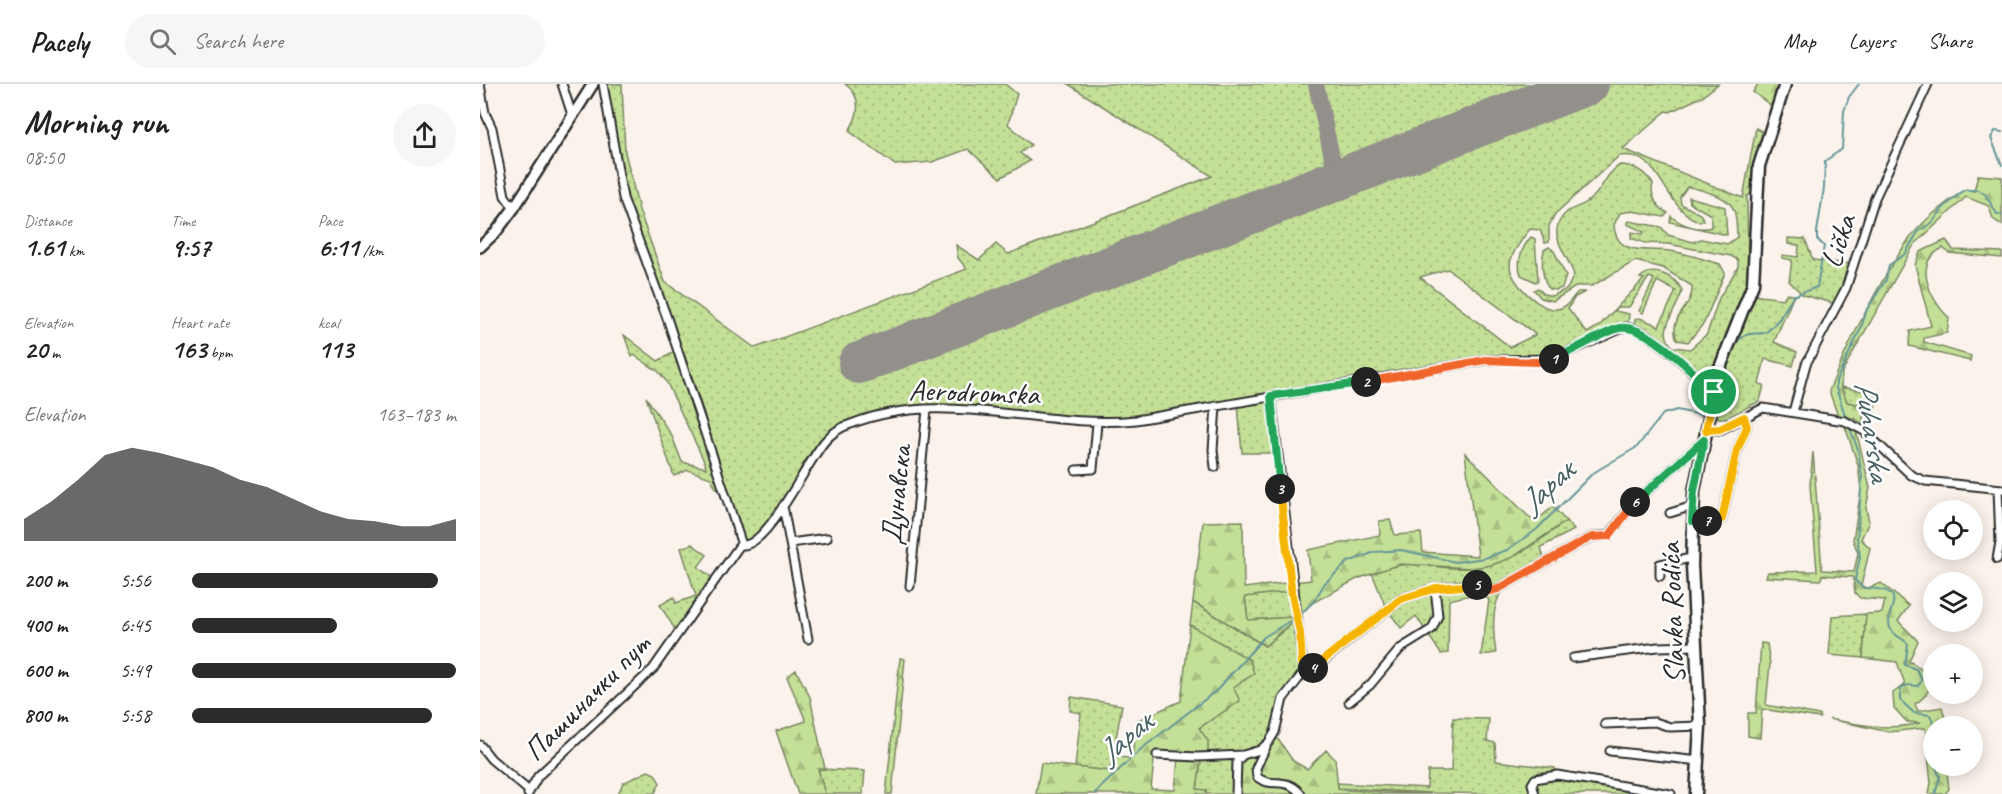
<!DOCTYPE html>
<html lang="en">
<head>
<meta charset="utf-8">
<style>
  :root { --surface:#fff; --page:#f6f6f6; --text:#222; --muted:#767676; --line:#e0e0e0; --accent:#2b2b2b }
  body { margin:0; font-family:Caveat,sans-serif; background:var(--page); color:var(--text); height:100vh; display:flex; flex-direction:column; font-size:22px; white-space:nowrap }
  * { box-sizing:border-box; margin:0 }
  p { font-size:20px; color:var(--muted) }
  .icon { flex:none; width:33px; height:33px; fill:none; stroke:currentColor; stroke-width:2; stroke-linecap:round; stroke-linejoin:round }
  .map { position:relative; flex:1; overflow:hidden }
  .sheet { display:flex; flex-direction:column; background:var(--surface); width:480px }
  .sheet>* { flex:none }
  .controls { position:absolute; left:1443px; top:416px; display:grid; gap:12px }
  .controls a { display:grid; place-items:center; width:60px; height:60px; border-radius:50%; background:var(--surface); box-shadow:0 3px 15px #0003; font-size:30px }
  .pin { position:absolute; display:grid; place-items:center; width:51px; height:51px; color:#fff; margin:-26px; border:3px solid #fff; border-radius:50%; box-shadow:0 2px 6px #0007 }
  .km { position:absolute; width:30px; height:30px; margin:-15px; border-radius:50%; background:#222; color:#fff; font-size:16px; line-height:30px; text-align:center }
  .round { display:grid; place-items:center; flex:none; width:63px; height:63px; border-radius:32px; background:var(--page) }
  .head { display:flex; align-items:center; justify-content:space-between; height:102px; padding:0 24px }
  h1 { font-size:33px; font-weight:600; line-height:45px }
  .metrics { display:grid; grid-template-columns:repeat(3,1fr); gap:9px; height:102px; padding:6px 24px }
  .metrics div { display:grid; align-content:center }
  .metrics b { font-size:26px; font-weight:600 }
  .metrics small { font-size:16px; font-weight:400 }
  .metrics p { font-size:16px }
  .chart { height:168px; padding:12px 24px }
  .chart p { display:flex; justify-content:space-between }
  .chart svg { width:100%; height:108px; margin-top:6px; fill:var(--accent); opacity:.7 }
  ul { padding:0 24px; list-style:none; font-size:20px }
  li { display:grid; grid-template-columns:96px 72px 1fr; align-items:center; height:45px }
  li i { height:15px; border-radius:8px; background:var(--accent) }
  header { display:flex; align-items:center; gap:36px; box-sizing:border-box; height:84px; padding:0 30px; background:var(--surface); border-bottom:2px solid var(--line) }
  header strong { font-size:28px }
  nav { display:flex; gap:33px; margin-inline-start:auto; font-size:21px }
  .search { width:420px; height:54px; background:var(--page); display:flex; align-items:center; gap:15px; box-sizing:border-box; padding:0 21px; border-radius:33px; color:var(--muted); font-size:22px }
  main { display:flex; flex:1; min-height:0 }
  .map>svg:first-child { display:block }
  .grass { fill:url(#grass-dots); stroke:#788661; stroke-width:1.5; fill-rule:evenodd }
  .forest { fill:url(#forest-firs); stroke:#788661; stroke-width:1.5; fill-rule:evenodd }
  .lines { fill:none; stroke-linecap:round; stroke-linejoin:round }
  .stream { stroke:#659699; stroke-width:2 }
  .taxiway { stroke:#938f8b; stroke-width:16 }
  .runway { stroke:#938f8b; stroke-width:42 }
  .street-casing { stroke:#2b2b2b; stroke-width:11 }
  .secondary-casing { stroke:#2b2b2b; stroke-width:14 }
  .primary-casing { stroke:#2b2b2b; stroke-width:15 }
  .street { stroke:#fff; stroke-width:7 }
  .secondary { stroke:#fff; stroke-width:9 }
  .primary { stroke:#fff; stroke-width:10 }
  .split-1-casing { stroke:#fff; stroke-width:12 }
  .split-2-casing { stroke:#fff; stroke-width:12 }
  .split-3-casing { stroke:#fff; stroke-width:12 }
  .split-4-casing { stroke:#fff; stroke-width:12 }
  .split-5-casing { stroke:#fff; stroke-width:12 }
  .split-6-casing { stroke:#fff; stroke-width:12 }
  .split-7-casing { stroke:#fff; stroke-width:12 }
  .split-8-casing { stroke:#fff; stroke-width:12 }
  .split-1 { stroke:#22a559; stroke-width:8 }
  .split-2 { stroke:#f0652b; stroke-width:8 }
  .split-3 { stroke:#22a559; stroke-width:8 }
  .split-4 { stroke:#f5b400; stroke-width:8 }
  .split-5 { stroke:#f5b400; stroke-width:8 }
  .split-6 { stroke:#f0652b; stroke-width:8 }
  .split-7 { stroke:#22a559; stroke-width:8 }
  .split-8 { stroke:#f5b400; stroke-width:8 }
  .labels { text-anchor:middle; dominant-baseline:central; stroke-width:5; stroke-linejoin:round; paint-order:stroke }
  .street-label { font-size:30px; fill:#2b2b2b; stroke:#fff }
  .water-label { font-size:32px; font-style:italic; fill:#486162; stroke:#fff }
</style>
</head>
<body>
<header>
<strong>Pacely</strong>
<div class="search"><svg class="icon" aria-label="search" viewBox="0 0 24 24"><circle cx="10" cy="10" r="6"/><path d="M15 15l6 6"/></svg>Search here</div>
<nav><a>Map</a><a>Layers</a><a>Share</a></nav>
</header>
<main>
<section class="sheet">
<div class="head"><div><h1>Morning run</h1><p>08:50</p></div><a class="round"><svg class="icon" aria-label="share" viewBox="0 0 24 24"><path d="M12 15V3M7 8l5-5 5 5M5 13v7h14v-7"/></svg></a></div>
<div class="metrics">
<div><p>Distance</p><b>1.61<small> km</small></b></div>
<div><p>Time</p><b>9:57</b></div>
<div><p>Pace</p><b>6:11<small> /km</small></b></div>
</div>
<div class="metrics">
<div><p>Elevation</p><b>20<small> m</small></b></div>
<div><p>Heart rate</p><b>163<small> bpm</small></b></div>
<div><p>kcal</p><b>113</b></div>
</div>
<div class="chart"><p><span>Elevation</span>163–183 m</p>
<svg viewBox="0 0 160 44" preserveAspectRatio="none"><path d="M0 44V35L10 28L20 19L30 9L40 6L50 8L60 11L70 14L80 19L90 22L100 27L110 32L120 35L130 36L140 38L150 38L160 35V44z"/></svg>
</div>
<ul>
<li><b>200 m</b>5:56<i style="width:93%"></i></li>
<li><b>400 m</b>6:45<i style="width:55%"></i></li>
<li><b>600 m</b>5:49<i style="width:100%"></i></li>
<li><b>800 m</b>5:58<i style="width:91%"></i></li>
</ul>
</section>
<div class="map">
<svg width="1522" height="710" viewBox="0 0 1522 710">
  <defs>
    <pattern id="grass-dots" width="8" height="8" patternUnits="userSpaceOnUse" patternTransform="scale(1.5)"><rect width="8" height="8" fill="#c4e097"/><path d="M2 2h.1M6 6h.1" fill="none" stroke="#a9c082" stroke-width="1.8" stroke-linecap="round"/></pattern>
    <pattern id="forest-firs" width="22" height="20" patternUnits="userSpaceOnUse" patternTransform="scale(1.5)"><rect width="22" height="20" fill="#c4e097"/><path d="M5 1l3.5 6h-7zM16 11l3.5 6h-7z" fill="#a9c082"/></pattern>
  </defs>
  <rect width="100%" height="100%" fill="#fbf3eb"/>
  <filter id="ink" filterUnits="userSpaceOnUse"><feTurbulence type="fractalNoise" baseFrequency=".0167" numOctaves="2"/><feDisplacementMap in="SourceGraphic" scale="12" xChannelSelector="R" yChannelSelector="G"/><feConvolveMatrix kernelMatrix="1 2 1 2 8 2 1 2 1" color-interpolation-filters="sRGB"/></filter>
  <g filter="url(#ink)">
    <path class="grass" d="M127 0H142L145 68 159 126 185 198 275 264 487 185 478 174 476 161 499 176 516 160 528 170 732 92 588 0H1238L1223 12 1190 28 1186 27 1143 65 1263 114 1276 44 1283 48 1275 80 1273 109 1267 112 1268 199 1244 264 1230 286 1223 290 1217 288 1169 247 1154 242 1155 235 1160 234 1179 242 1196 207 1177 197 1163 229 1159 227 1174 195 1169 193 1149 223H1138L1135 227 1149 230 1148 239 1124 246 1072 273H1017L653 334C634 334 613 336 594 334 518 328 394 298 336 362 313 387 298 448 264 459L213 295 146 110ZM1139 72C1183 65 1181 124 1220 138L1224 136 1220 130 1201 120 1200 113 1207 103C1215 103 1222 107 1230 109 1256 117 1256 126 1257 153L1247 160 1221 155 1213 158 1188 151 1181 143 1149 137 1147 140 1164 148 1163 150 1152 148 1151 154 1165 159 1188 160 1251 172 1258 176V183L1239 214 1227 250 1210 265 1193 263C1175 246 1198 226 1202 207 1197 192 1171 181 1160 194L1164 195 1119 242 1107 249 1088 224 1095 213 1105 208H1098C1091 214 1088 224 1077 225 1061 228 1029 197 1030 181 1030 171 1044 152 1050 145L1060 146 1065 159 1069 158V142L1075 130ZM968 185 1055 250V251L1030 263 940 193Z
      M365 0H525L537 10 528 40 551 61 540 69 550 77 520 94 488 65 452 78 415 81 369 47C379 31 383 13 365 0Z
      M1140 81C1154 81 1165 88 1173 100 1169 112 1178 124 1188 129L1184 133 1152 127 1140 129 1134 141C1136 173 1168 164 1190 167 1207 169 1224 176 1240 180L1245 189 1224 239 1208 258 1197 256C1187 232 1214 224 1212 202L1183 184 1155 177 1112 202H1097L1073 217 1061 214 1054 206 1058 204 1064 210 1072 212 1087 205 1094 191C1088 170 1063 149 1087 128 1095 122 1104 122 1111 115 1123 105 1125 90 1140 81Z
      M1209 113 1245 123 1247 151 1190 138 1191 132C1201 141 1219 147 1231 143V131L1210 119Z
      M1051 153 1055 155 1058 196 1056 198 1041 191C1036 178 1042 163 1051 153Z
      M1308 154 1325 155 1333 176 1372 180 1357 220 1323 211 1309 197 1312 176 1302 174V171L1318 173 1319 161 1308 160Z
      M1069 163 1074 167 1086 192 1082 204 1076 206 1069 205C1062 195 1061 178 1064 166Z
      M1306 210 1314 211 1294 258 1317 268 1313 282 1285 275 1279 300 1284 301 1280 317 1246 334H1238L1237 328 1244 287 1273 211 1303 215Z
      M144 251 178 277 196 267 243 409 235 403 231 394 208 386 194 392 166 313 192 352 202 378 226 384 225 379 186 297 179 288 154 271 152 273Z
      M1361 303 1398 310 1395 324 1367 318Z
      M787 316 789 318 794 369H762L758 321Z
      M1086 437 1094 446 1061 463 1065 479C1053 486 1039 492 1028 501 1010 515 1013 550 1016 569L1001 571 1009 516 999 509 969 516 968 569 961 570 936 532 921 544 906 524 892 489C935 471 951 487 992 484 1028 482 1058 458 1086 437Z
      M212 460 227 471 218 483 234 495 196 547 180 521 194 513 196 519 216 512 201 464Z
      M815 507 821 528 814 533 768 536 765 512Z
      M713 518 785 562 815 537 820 588 801 616 793 647 783 662 768 668 728 670 719 644 759 617 753 603 770 576 710 541Z
      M1386 530 1383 574 1349 571 1352 532Z
      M591 613 642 621 630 687 595 683 601 629 590 627Z
      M973 634 1009 635 1007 657 1015 659 1016 677 1075 684V688H1060L1051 693 1049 699 1052 710 951 709 858 704 857 699 947 704 948 687H971Z
      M761 673 759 710H726V706H717L721 677Z
      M338 685 385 687 383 710H345Z
      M168 687 175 690 180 699 175 709 138 710 143 699Z
      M1065 692 1184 710H1060L1055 701 1058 695Z"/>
    <path class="forest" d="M1278 0H1301L1293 23 1273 8Z
      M1498 91 1522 93V141L1513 135 1509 122 1486 113 1434 161 1362 288 1361 303 1367 318 1395 324 1392 334 1383 332V340L1374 334 1358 332 1349 307C1367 261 1399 198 1427 158 1441 138 1465 119 1486 105L1494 107Z
      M1466 156 1473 166 1522 168V174L1469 169 1463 164C1431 179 1451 216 1469 234L1467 249 1444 254V258L1491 272 1490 277 1429 262 1430 247 1451 242 1435 181 1440 168Z
      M1364 339 1375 342 1390 404 1386 424 1389 438 1381 455 1390 464 1381 502 1388 504 1401 499 1429 522 1418 537 1438 557 1429 577C1450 588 1459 605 1435 620L1438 627 1462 623 1467 642H1454V681H1466L1469 705 1465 710H1449L1451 699 1445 644 1409 648 1349 635C1379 641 1410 647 1440 639L1427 638 1414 624 1413 609 1425 600 1417 578 1383 574 1386 530 1402 529 1405 516 1380 514 1375 509 1373 493 1342 491 1341 496 1286 493 1288 488 1337 487 1330 401 1333 368 1342 486 1374 488 1378 469 1373 456 1381 406 1378 381Z
      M985 369 1054 438 1073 423 1086 437 1033 473 1012 481 991 484 920 480 877 495 832 519 785 562 713 518 723 438 763 437 764 504 831 496 828 466 900 451 899 437 910 436 915 451 941 449 943 468 998 472ZM814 507 821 528 814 533 768 536 765 513Z
      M710 541 770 576 774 590 753 603 760 617 719 644 728 657V670L675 667 671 705 695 706 698 675 721 677 717 705 726 706V710H556L561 679 629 687 633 673 652 674 656 637 701 617Z
      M1281 559 1287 560 1290 580 1286 621 1340 631V634L1282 625 1280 654 1268 652V629H1276Z
      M420 574 425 575 412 710H406Z
      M316 586 330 613 345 685H338L345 710H318L296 647 326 637 307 593Z
      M795 651 813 677 827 685 846 666 855 675 858 704 862 706 951 710H759L761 673 768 672Z"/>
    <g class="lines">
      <path class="stream" d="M1522 48 1515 47 1511 54 1522 81
        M1235 326C1251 308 1240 265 1264 252 1271 248 1280 251 1287 248L1300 234 1313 212 1337 203 1344 162 1337 155V148L1344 104 1345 77 1362 65 1364 27 1369 13 1379 0
        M1367 337 1356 304V297L1381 244 1387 225 1406 196 1409 181 1425 170 1438 148 1453 138 1462 125 1484 106H1498L1505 110 1517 130 1522 131
        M1369 342 1378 366 1382 393 1377 454 1380 473 1375 496 1383 504C1435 505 1403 524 1410 544 1414 553 1422 553 1428 560L1425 581 1436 585 1442 596 1438 602 1427 601 1420 605V616L1434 629 1450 631C1458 645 1448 662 1454 677
        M614 710 660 666 737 606 784 553 821 530 834 517 845 499 868 478 895 468 921 466 976 478 1005 474 1027 466 1056 446 1113 389 1157 363 1183 330 1197 326 1225 332
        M1455 710 1460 693 1455 681"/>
      <path class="taxiway" d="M836 0 857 96"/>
      <path class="runway" d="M379 279 1108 0"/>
      <g class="street-casing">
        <path id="street" d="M0 0 5 29 12 44 25 112 34 124
          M82 0 92 31
          M123 0 143 114 187 234 262 461C287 464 328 376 345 357 352 349 361 343 371 340 464 303 562 346 656 336L1006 276 1072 275 1145 243C1174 246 1212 289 1234 308
          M791 312 823 581 829 585 838 581 921 515 955 504
          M1313 328 1326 280 1366 204 1395 114 1448 0
          M1226 346H1240L1283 324 1365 337 1384 347 1431 391 1445 397 1522 405
          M735 383 733 366 736 322
          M596 386 613 385 617 339
          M303 422 328 555
          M1190 429 1213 422
          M1212 437 1242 435 1257 366 1267 343 1264 333
          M310 459 347 454
          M1517 475 1520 458 1518 405
          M1180 492V480L1212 474
          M430 502 447 325
          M1093 574 1178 563 1216 562
          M869 618 890 601 920 565 952 545 958 532 955 504 995 500 1010 507 1018 505 1098 460 1112 453 1129 451 1155 418 1224 356
          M1125 640 1175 638 1190 643 1220 642
          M0 661 11 675 49 707
          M786 663 776 684 777 693C792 705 805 691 821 710
          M1130 667 1219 677
          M677 671 718 673 763 671
          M48 710 58 692 173 585 260 461
          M756 710 757 677 763 671 780 666 789 658 795 648 803 615 827 584
          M1055 710 1052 700 1055 695 1077 691 1191 710"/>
      </g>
      <g class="secondary-casing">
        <path id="secondary" d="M0 163 16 148 34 124 113 0"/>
      </g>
      <g class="primary-casing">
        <path id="primary" d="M1216 710 1220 642 1212 481 1214 407 1239 286 1273 200 1279 82 1305 0"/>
      </g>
      <use href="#street" class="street"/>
      <use href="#secondary" class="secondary"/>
      <use href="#primary" class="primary"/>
    </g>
  </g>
  <g class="lines" filter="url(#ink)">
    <g class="split-1-casing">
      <path id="split-1" d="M1074 275C1095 266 1115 253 1136 245 1164 235 1214 290 1234 308"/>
    </g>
    <g class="split-2-casing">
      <path id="split-2" d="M886 298 1005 276 1056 278 1074 275"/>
    </g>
    <g class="split-3-casing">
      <path id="split-3" d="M800 405 791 312 886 298"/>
    </g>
    <g class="split-4-casing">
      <path id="split-4" d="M800 405 812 511 820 549 822 579 826 584H833"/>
    </g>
    <g class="split-5-casing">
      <path id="split-5" d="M833 584 921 515 956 504 997 501"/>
    </g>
    <g class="split-6-casing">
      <path id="split-6" d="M997 501 1010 507 1018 505 1098 460 1112 453 1129 452 1155 418"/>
    </g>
    <g class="split-7-casing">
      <path id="split-7" d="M1155 418 1224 356 1214 407 1212 437H1227"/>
    </g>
    <g class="split-8-casing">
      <path id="split-8" d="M1227 437 1242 435 1257 366 1267 343 1264 333 1240 345 1226 346 1234 308"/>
    </g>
    <use href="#split-1" class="split-1"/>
    <use href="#split-2" class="split-2"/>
    <use href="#split-3" class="split-3"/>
    <use href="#split-4" class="split-4"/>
    <use href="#split-5" class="split-5"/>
    <use href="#split-6" class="split-6"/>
    <use href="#split-7" class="split-7"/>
    <use href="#split-8" class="split-8"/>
  </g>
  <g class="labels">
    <g class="street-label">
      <text transform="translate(1358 157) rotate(-72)">Lička</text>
      <text transform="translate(494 308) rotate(2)">Aerodromska</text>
      <text transform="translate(416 411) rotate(-84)">Дунавска</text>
      <text transform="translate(1192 529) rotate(-92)">Slavka Rodića</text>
      <text transform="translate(107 613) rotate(-45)">Пашиначки пут</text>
    </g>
    <g class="water-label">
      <text transform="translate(1393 347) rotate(81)">Puharska</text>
      <text transform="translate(1067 402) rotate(-43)">Јарак</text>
      <text transform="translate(645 653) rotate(-41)">Јарак</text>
    </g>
  </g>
</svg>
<div class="controls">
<a><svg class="icon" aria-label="locate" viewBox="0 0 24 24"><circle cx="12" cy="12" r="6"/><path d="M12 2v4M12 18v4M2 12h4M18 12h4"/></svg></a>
<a><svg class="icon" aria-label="layers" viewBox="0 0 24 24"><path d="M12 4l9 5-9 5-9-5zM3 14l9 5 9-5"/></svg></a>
<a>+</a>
<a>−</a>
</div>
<div class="pin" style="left:1234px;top:308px;background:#1e9e55"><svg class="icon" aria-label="arrive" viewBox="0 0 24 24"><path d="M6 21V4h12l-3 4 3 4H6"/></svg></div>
<b class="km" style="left:1074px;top:275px">1</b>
<b class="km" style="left:886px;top:298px">2</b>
<b class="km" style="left:800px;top:405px">3</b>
<b class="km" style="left:833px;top:584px">4</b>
<b class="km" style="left:997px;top:501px">5</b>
<b class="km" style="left:1155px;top:418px">6</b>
<b class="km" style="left:1227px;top:437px">7</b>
</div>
</main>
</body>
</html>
